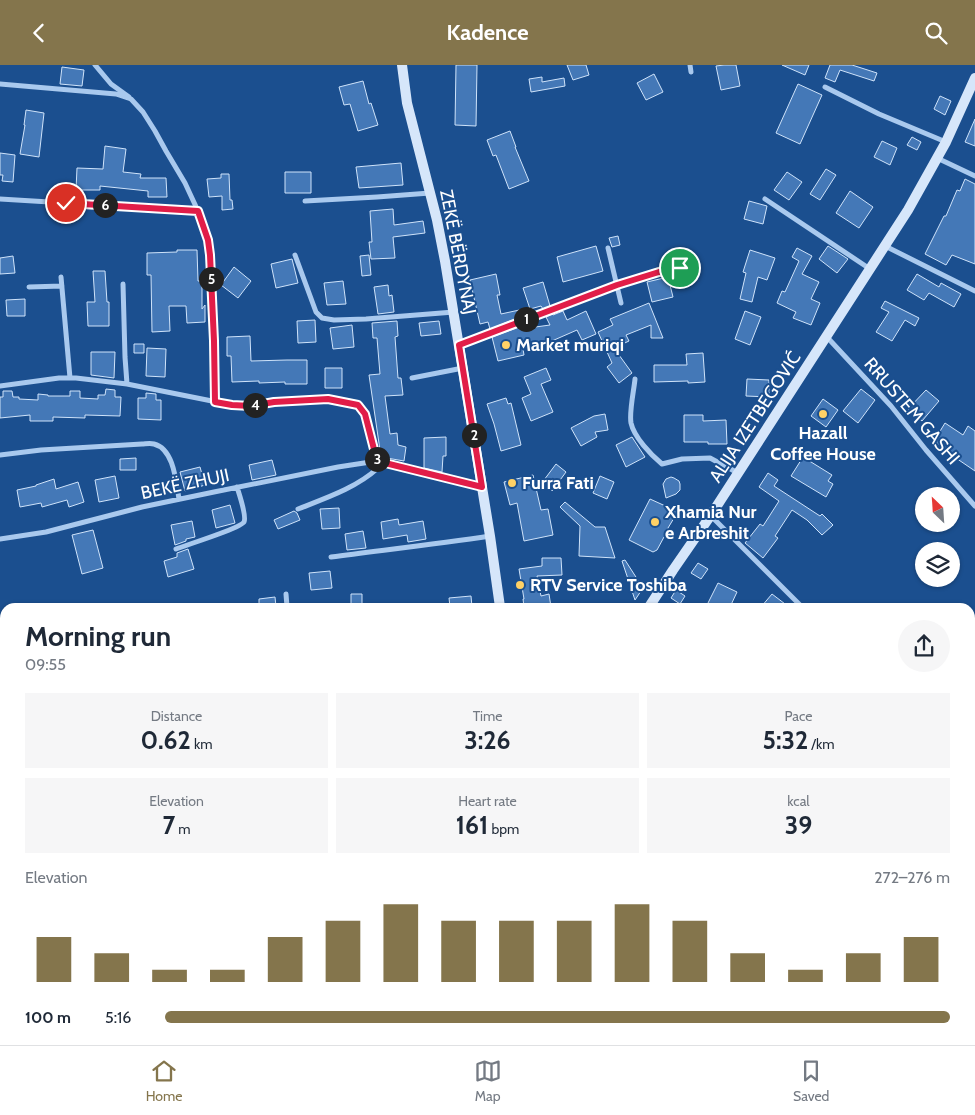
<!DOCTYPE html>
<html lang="en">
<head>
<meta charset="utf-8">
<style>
  :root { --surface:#fff; --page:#f6f6f7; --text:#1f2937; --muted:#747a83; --line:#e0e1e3; --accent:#84754c }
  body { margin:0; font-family:Cabin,sans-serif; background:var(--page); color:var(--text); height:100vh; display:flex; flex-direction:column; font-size:19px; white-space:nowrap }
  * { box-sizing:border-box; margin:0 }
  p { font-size:16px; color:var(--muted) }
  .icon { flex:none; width:28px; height:28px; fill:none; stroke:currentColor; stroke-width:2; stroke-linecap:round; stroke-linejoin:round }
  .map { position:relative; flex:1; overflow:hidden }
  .side { position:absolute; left:0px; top:538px; width:975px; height:442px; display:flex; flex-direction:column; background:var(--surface); border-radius:15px 15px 0 0; box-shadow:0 1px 4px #0004 }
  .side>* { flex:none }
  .needle { width:32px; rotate:335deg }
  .tools { position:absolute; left:915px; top:422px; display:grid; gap:10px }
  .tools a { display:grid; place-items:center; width:45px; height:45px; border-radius:50%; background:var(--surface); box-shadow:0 1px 4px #0004; font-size:25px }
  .pin { position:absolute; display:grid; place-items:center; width:42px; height:42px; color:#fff; margin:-21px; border:2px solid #fff; border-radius:50%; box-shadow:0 1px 5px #0007 }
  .km { position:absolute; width:25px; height:25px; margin:-12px; border-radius:50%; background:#222; color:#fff; font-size:14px; line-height:25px; text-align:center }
  .round { display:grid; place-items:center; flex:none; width:52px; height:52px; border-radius:26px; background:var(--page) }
  .headline { display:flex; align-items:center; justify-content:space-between; height:85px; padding:0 25px }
  h1 { font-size:28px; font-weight:800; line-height:38px }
  .metrics { display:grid; grid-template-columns:repeat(3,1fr); gap:8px; height:85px; padding:5px 25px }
  .metrics div { display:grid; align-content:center; border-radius:0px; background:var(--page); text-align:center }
  .metrics b { font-size:25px; font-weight:800 }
  .metrics small { font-size:14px; font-weight:400 }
  .metrics p { font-size:14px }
  .chart { height:140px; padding:10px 25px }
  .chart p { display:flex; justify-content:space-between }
  .chart svg { width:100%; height:90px; margin-top:5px; stroke:var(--accent); stroke-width:6 }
  ul { padding:0 25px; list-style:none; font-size:16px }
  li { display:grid; grid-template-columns:80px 60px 1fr; align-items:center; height:38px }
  li i { height:12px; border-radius:6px; background:var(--accent) }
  header { display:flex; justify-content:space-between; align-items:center; height:65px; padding:0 25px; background:var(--accent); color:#fff; font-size:22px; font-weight:800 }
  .tabs { display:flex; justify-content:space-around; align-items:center; height:70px; border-top:1px solid var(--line); background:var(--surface); font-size:14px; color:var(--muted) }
  .tabs a { display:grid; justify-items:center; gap:2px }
  .tabs .current { color:var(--accent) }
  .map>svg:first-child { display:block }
  .building { fill:#4478b7; stroke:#cfe3fa }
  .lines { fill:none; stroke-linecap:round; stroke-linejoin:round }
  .street { stroke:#a9c9ee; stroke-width:5 }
  .secondary { stroke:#d6e6fa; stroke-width:10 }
  .route-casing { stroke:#fff; stroke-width:10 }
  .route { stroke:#e11d48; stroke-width:6 }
  .poi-dot { fill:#ffd166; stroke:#1b4f8f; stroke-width:2 }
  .labels { text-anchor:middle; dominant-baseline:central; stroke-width:4; stroke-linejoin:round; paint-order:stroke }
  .street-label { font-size:18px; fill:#fff; stroke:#1b4f8f }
  .poi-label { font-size:18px; font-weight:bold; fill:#fff; stroke:#1b4f8f; text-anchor:start }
</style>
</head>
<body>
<header><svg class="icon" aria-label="back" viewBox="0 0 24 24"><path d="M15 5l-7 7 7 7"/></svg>Kadence<svg class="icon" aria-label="search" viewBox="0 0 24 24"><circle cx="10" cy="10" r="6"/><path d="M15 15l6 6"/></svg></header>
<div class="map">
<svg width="975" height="980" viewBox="0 0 975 980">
  <rect width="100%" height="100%" fill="#1b4f8f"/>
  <path class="building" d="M456 0H477L476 61 455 60Z
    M567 0H586L589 10 573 15Z
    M724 0H736L740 21 721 25 716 1Z
    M782 0H809L805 10Z
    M830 0H852L877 8 874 16 840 5 835 17 825 13Z
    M62 2 84 5 82 21 60 19Z
    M654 9 663 27 646 35 637 18Z
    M542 12V17L564 13 565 21 531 27 529 14Z
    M363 16 369 39 371 38 378 60 358 66 350 39 344 40 339 22Z
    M798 19 822 30 800 79 776 68Z
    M940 31 951 36 945 50 934 44Z
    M26 45 44 48 39 92 20 89 25 60H24Z
    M975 54V81L965 77Z
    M510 66 516 82H515L529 116 509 124 496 90 493 91 487 75Z
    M912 72 921 77 917 85 907 80Z
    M882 76 897 83 890 100 874 92Z
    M105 81 126 84 123 107 141 109 140 113H166L167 132H148V126L100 121V125H76L77 103 103 104Z
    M0 88 15 90 13 117 2 116 3 110H0Z
    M401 98 403 120 359 123 356 102Z
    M826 104 836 110 820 135 810 129Z
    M285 107H311V128H285Z
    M787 107 802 117 789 135 774 125Z
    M221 109H229L230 135H232L233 144 222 145V131L209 132 207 114 221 113Z
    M965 114 975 119V199L952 190 946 200 925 189 944 151H946L957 125 960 126Z
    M850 126 873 142 859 163 836 148Z
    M749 136 767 141 763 159 744 154Z
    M393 144 394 160 423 156 425 168 393 172 395 193 371 194 369 177H372L370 146Z
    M618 171 620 180 612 182 609 173Z
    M596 181 603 206 563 217 557 192Z
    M828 181 848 194 837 208 819 194Z
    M797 183 812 191 802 209 819 217 811 234 820 238 811 260 793 253 796 247 777 238 782 226 785 227 799 196 792 192Z
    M177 185H197L198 216H202V244L205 240V257L187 258 186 241H169L170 266 152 267 151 210H147V188L177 187Z
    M750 185 775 193 767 215 758 212 752 237 740 234 746 208 743 207Z
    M369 190 371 210 362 211 360 191Z
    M13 191 15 208 0 209V193Z
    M292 194 298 218 276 223 271 199Z
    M234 202 251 216 238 233 221 220Z
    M93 206H105L107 237H109V261H88L87 237H95Z
    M496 209 500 230H497L501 249 524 244 525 250 490 264 488 257 480 259 470 215Z
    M917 209 939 222 941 218 961 229 954 242 929 228 924 235 907 225Z
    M668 212 673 232 652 237 647 217Z
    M343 216 346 239 327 240 324 218Z
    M543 217 550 241 543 244 541 241 530 244 523 223Z
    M388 220 389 231 392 230 394 247 378 249 374 222Z
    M25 234V251H7L6 235Z
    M885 236 919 253 915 261 905 255 892 276 876 267 889 247 881 243Z
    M649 238 663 273H651V260L626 270 629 276 614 283 632 308 619 318 607 302 612 298 598 267 613 260 610 254Z
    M563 246 567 255 586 246 596 269 582 275 577 265 545 279V280L523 284 524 290 498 296 492 272 527 259 528 263 550 260 546 252 552 249 553 250Z
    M745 246 761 252 750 280 735 274Z
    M315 255 316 277 298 278 297 256Z
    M397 256 398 271 395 272 398 313H401L403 330 385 331 390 369 397 368 398 380 406 382 404 396 381 392 369 310 380 309 377 273H373L372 258Z
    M439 256 441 269 421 271 419 258Z
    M352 260 354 282 333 284 330 263Z
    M250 271 251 296 287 295H307V319H285V317L259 318V316L232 317 231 291H227V272Z
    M134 279H144V288H134Z
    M147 283 166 284 165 312 146 311Z
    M91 287H115L114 313 91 310Z
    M703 288 705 317 688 318V316L654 317V300H687L686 289Z
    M325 303H342V323H325Z
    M546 303 551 315 541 319 553 347 531 356 522 333 531 329 524 312Z
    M747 314 769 315V332L746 331Z
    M106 324 115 325V332H121L120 351 85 350V353L53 352V356H30V350L0 353V332H3V326H12L13 332H19V334L38 335V329L48 330V331H70V326H80V333L98 334V330H105Z
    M861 324 875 335 858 358 843 346Z
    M926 325 939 336 922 356 908 344Z
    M146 328 156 329V335H161V355L138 354V333H146Z
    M506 333 508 339 511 338 521 380 501 386 494 359 487 339Z
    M823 334 838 345 826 362 811 351Z
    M605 349 608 365 595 367 597 372 581 381 571 363 594 351Z
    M684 350H703V356L726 355 727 379H708V377H684Z
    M945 358 963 370 968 361 975 366V406L950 389 951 387 934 376Z
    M446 372V391H443L442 407 424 403V373Z
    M632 372 645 392 626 402 616 380Z
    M803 392 832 410 828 416 833 419 826 432 791 411Z
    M136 393V405H120V394Z
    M272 395 276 410 252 415 249 400Z
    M556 399 566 407 552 426 544 415Z
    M200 402 205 420 185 426 180 407Z
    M768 408 778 415 774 421 820 451 822 449 833 460 822 470 807 455 792 445 775 471 778 473 763 493 745 478 760 459 763 461 779 436 759 422Z
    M533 410 541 445 548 444 553 470 524 476 517 438 510 440 504 417Z
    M115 411 119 433 99 437 95 415Z
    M600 411 614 417 607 434 593 428Z
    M671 412 674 413 679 416 680 419V425L676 429 666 433 663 419 666 414Z
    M54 414 56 424 78 417 84 437 69 442 67 435 42 442 41 438 20 442 17 425 36 421V420Z
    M650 434 672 444 677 448 668 463 669 467 668 470 664 472 657 485 653 487 629 475Z
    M565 437 595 462H605L615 493 579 491 580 461 560 442Z
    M230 440 235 458 216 463 212 445Z
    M339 443 340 463 322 464 320 444Z
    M294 446 297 448 300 455 278 464 274 455Z
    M398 454 399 460 423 456 426 474 408 477 407 470 383 474 381 457Z
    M192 456 195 472 186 474V476L175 480 171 460Z
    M93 465 103 503 82 509 72 470Z
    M363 466 366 483 347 485 345 469Z
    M188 484 194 504 168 512 164 496 177 492V488Z
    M542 493H561L562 510 537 511 541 531 549 529 551 542H524L523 534H524L519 504 542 501Z
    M625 495 643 523 635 535 622 496Z
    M698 498 708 504 701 514 691 508Z
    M330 506 332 523 311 525 309 508Z
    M718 518 737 527 730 542H706Z
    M676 525 685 531 680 539 671 533Z
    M351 529H362V542H351Z
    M772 529 789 542H761Z
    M471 531 472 542H450L449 533Z
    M275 532 276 542H259V534Z"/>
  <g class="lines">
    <path class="street" d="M95 0 111 19 129 32
      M690 0 691 7
      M0 19 116 29 131 34 143 47 155 66 166 86 185 118 198 146 208 175 210 190 214 276 215 337
      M825 22 879 49 946 77
      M937 93 975 111
      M0 134 198 146
      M765 134 870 204
      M305 136 377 132 430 128
      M885 181 975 226
      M608 183 621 238
      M295 190 316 247 322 253 334 255 366 254 454 247
      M61 212 70 313
      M123 219 125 292 127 319
      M29 222 62 221
      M826 271 891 341 926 385 975 441
      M459 280 617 220 659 207 680 203
      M412 313 463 303
      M635 314C634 325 629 347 631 358 634 372 651 390 662 399L682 394 710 393 738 408
      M0 321 59 313H76L127 319 232 340 251 341 275 337 328 334 345 336 358 340 365 349 377 396 481 422
      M0 390 41 385 142 379C145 379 150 378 154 379 174 384 176 417 179 434
      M711 451 802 542
      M0 474 46 467 142 442 214 427 338 402 377 396 378 403C356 423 326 433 298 444
      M176 484C186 480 241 463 244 457 247 451 239 429 237 422
      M331 492C384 485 437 479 490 471
      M286 529 287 542
      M970 706 975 711
      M0 767 5 769
      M0 876 5 877
      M0 955H5
      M218 975 274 980
      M477 975 484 980
      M605 980 607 975
      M764 980 768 975
      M779 980 784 975"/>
    <path class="secondary" d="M402 0 407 38 437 155 445 196 490 471 500 542
      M649 542 673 505 711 450 908 145 946 77 975 13
      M922 975 928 980
      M422 980V975
      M438 980V975"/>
  </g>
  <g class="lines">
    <g class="route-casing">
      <path id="route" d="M66 138 198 146 208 175 210 190 214 276 215 337 232 340 251 341 274 337 328 334 358 340 365 349 377 396 482 422 459 280 617 220 659 207 680 203"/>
    </g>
    <use href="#route" class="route"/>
  </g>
  <g class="poi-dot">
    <circle cx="506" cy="280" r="5"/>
    <circle cx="823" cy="349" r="5"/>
    <circle cx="512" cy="418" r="5"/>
    <circle cx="655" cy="457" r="5"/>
    <circle cx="520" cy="520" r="5"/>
  </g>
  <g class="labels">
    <g class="street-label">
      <text transform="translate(458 187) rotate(79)">ZEKË BËRDYNAJ</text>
      <text transform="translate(912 346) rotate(49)">RRUSTEM GASHI</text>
      <text transform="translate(755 352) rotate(-57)">ALIJA IZETBEGOVIĆ</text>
      <text transform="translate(185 419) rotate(-12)">BEKË ZHUJI</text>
    </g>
    <g class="poi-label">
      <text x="516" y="280">Market muriqi</text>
      <text x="823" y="368" text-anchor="middle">Hazall<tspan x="823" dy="21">Coffee House</tspan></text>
      <text x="522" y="418">Furra Fati</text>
      <text x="665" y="447">Xhamia Nur<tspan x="665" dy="21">e Arbreshit</tspan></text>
      <text x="530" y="520">RTV Service Toshiba</text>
    </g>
  </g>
</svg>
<div class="tools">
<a><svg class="needle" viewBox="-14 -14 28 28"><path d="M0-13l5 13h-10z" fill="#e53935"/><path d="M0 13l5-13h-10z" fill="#747a83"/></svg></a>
<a><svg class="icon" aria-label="layers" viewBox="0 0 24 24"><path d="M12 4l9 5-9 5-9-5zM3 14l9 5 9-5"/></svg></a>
</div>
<div class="pin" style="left:680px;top:203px;background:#1e9e55"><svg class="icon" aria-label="arrive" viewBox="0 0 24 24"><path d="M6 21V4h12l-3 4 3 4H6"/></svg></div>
<div class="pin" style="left:66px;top:138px;background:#d93025"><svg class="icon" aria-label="check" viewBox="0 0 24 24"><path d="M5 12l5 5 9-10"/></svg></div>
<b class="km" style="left:526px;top:254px">1</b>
<b class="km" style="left:474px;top:370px">2</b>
<b class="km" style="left:377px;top:394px">3</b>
<b class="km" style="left:255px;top:340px">4</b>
<b class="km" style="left:211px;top:214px">5</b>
<b class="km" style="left:105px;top:140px">6</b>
<section class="side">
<div class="headline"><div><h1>Morning run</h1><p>09:55</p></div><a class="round"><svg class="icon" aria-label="share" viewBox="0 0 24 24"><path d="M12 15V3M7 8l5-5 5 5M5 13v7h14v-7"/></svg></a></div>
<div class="metrics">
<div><p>Distance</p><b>0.62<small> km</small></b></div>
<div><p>Time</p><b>3:26</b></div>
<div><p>Pace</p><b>5:32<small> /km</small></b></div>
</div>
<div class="metrics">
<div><p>Elevation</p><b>7<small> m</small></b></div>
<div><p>Heart rate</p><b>161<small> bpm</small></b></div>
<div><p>kcal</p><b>39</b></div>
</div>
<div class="chart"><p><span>Elevation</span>272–276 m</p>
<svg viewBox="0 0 160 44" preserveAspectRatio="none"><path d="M5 44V22M15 44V30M25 44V38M35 44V38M45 44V22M55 44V14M65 44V6M75 44V14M85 44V14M95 44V14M105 44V6M115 44V14M125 44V30M135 44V38M145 44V30M155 44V22"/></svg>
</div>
<ul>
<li><b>100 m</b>5:16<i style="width:100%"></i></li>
</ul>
</section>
</div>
<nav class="tabs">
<a class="current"><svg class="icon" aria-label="home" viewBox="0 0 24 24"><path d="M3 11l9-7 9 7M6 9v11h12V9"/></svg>Home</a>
<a><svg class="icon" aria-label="map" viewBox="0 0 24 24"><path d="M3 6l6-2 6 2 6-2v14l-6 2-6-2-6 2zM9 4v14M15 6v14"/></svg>Map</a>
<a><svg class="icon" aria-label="saved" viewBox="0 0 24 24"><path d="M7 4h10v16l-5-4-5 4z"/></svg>Saved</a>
</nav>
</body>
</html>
